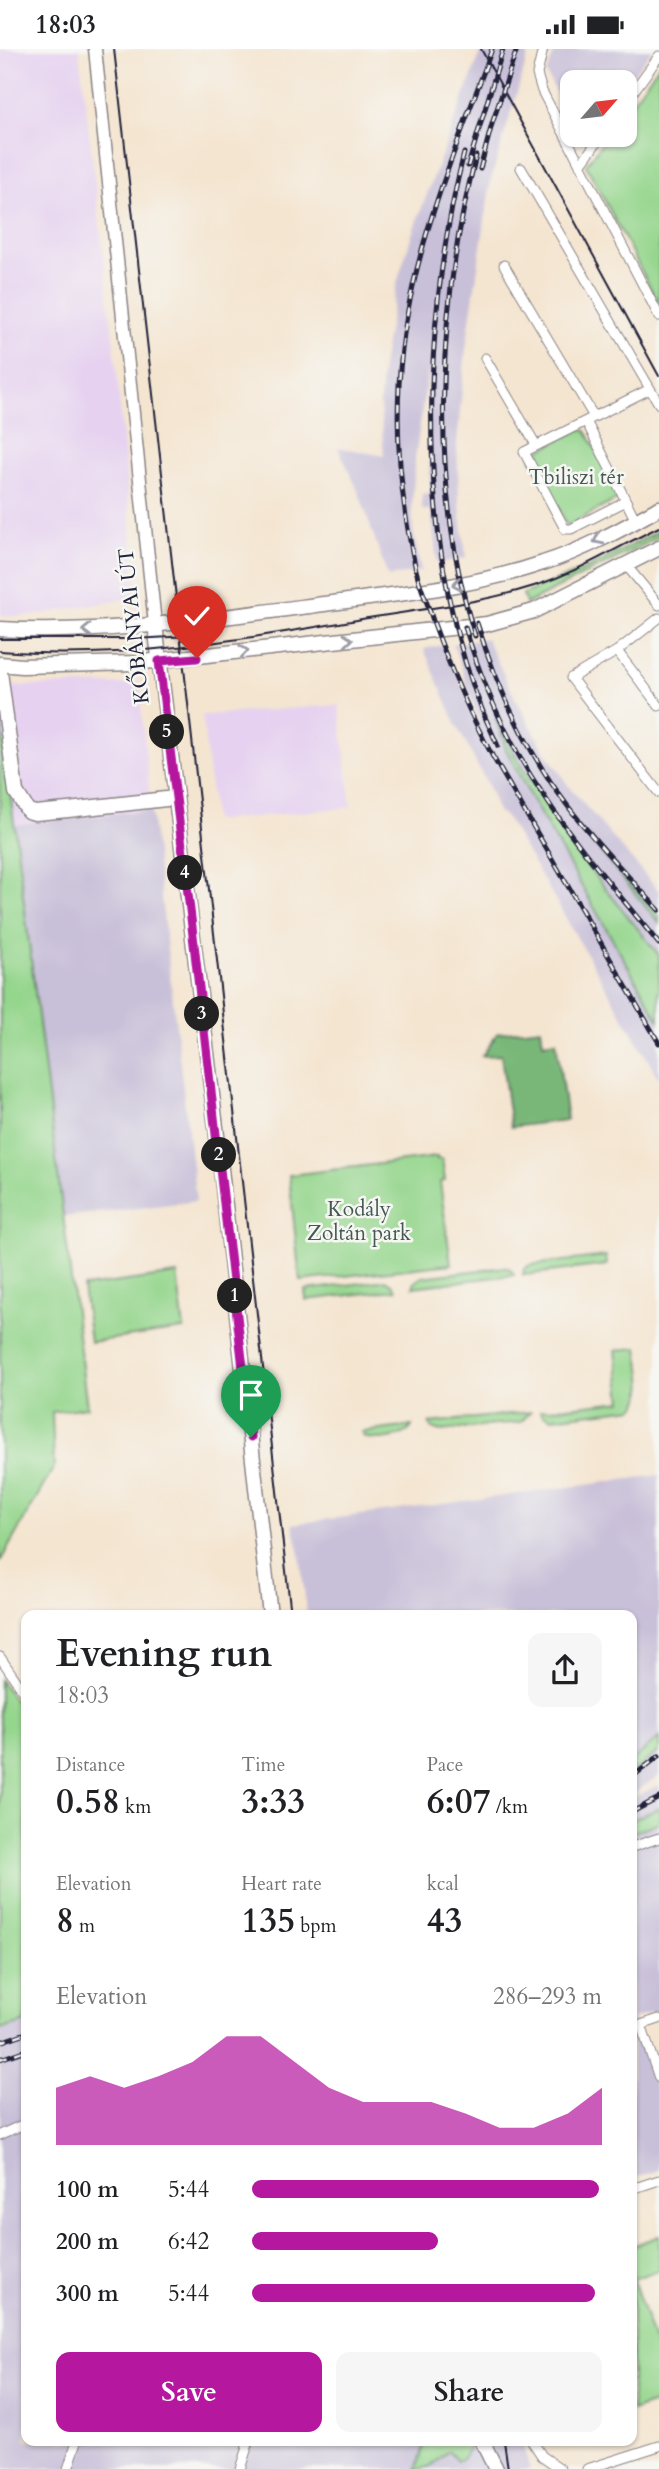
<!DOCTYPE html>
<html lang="en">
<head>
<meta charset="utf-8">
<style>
  :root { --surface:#fff; --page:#f6f6f6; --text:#202124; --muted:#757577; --accent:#b5179e }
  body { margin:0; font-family:Cardo,serif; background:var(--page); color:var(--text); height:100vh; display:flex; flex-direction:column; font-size:26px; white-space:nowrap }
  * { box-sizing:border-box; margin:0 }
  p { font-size:23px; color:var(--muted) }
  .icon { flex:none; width:38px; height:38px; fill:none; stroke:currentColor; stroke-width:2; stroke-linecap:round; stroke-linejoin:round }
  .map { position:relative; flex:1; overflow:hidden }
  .sheet { position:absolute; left:21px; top:1561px; width:616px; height:836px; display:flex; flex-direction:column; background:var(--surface); border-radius:14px; box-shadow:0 2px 5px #0004 }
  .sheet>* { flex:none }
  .needle { width:46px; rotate:62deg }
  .fabs { position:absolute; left:560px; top:21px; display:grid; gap:14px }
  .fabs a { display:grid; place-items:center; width:77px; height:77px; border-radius:14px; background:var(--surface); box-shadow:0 2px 5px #0004; font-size:35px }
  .pin { position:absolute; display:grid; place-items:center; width:60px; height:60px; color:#fff; margin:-72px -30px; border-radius:50% 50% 50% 0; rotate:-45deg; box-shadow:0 0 7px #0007 }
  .pin .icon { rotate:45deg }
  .km { position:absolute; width:35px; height:35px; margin:-18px; border-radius:50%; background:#222; color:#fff; font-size:19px; line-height:35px; text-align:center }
  .round { display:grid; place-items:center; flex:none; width:74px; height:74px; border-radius:14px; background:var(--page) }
  .head { display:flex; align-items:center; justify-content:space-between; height:119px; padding:0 35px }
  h1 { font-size:38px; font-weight:600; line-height:52px }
  .metrics { display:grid; grid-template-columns:repeat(3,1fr); gap:10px; height:119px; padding:7px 35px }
  .metrics div { display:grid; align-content:center }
  .metrics b { font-size:35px; font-weight:600 }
  .metrics small { font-size:19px; font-weight:400 }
  .metrics p { font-size:19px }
  .chart { height:196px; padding:14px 35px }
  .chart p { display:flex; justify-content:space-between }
  .chart svg { width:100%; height:126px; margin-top:7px; fill:var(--accent); opacity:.7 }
  .button { display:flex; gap:14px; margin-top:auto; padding:14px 35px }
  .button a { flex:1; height:80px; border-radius:14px; background:var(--accent); color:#fff; font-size:28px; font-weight:600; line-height:80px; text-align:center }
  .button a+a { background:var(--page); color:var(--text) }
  ul { padding:0 35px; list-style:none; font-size:23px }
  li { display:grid; grid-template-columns:112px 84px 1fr; align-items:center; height:52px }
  li i { height:18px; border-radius:9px; background:var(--accent) }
  .status { display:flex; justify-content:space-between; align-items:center; height:49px; padding:0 35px; background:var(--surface); direction:ltr }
  .status svg { height:19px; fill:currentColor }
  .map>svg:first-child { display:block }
  .built { fill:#e6d2f0 }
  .industrial { fill:#c8bfd8 }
  .green { fill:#95d68d; stroke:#5c7c64; stroke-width:2 }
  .forest { fill:#78b778; stroke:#4d6c5a; stroke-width:2 }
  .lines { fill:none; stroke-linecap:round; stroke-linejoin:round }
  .minor-casing { stroke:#8b8486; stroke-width:11 }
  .secondary-casing { stroke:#8b8486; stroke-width:15 }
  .primary-casing { stroke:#8b8486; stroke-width:17 }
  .minor { stroke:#fff; stroke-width:9 }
  .secondary { stroke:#fff; stroke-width:12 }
  .primary { stroke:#fff; stroke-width:14 }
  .tram { stroke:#22223b; stroke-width:2 }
  .rail-casing { stroke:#22223b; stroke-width:5 }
  .rail { stroke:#f6f6f2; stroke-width:2.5; stroke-dasharray:8; stroke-linecap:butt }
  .oneway { stroke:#9c9ca7 }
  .route-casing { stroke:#fff; stroke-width:14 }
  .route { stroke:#b5179e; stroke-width:9 }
  .labels { text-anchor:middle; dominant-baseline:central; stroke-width:5; stroke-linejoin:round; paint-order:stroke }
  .park-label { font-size:21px; fill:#445854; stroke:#f6f6f2 }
  .street-label { font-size:21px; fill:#22223b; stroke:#f6f6f2 }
</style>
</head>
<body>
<div class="status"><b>18:03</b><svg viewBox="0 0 49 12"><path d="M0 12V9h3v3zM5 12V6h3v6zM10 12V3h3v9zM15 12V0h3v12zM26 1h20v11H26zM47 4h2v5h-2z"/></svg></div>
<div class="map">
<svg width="659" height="2420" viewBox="0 0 659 2420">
  <rect width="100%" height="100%" fill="#f6f6f2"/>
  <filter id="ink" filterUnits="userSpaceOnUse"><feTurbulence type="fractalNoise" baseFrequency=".0143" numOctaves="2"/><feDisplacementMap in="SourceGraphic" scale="14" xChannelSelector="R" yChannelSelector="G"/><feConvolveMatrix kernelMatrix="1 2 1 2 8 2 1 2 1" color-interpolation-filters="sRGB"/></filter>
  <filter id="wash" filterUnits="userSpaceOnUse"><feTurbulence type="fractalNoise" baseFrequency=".00686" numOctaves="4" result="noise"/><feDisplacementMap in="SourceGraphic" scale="28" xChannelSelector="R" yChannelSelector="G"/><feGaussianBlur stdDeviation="1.57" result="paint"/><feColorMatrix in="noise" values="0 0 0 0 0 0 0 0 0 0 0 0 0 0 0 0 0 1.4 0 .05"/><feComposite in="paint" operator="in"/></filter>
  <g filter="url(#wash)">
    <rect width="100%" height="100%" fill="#f4e5d0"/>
    <path class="built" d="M0 0H79L116 313 137 548 29 567H0Z
      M139 635 151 761 14 776 0 662V637Z
      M339 656 351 758 214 772 202 666Z"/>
    <path class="industrial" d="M482 0H530L491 130 466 299 457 394 459 449 466 509 437 514 431 461H422V445L430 444 428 320 415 409 412 459 413 481 421 522 388 528 359 444 338 398 384 407 380 355 382 318 396 237 413 182Z
      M556 0H652L625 37V33H572V74L546 24Z
      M486 589 516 651 545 702 570 739 659 842V867L604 807 659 874V906L572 798 522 719 498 674 506 700 531 749 659 971V1030L549 840 505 767 498 763 488 737 457 677 424 600 444 596 477 672 479 671 453 595Z
      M151 761 196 1152 64 1168 14 776Z
      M659 1426V1689L632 1712V1566H307L300 1505 293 1475Z
      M659 1702V1726L632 1746V1724Z
      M659 1736V1759L632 1771V1749Z
      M659 1773V1961L633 1970 659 2050V2121L632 2130V1784Z
      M26 1973V2392H521L530 2420H0V1982Z"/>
    <path class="green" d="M659 16V255L586 116 608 86H625V63Z
      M581 380 585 381 589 387 620 449 567 477 532 410V405Z
      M659 482V488L526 555 523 545 586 520Z
      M0 662 87 1358 52 1363 54 1418 0 1513Z
      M495 669 522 719 572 798 659 906V971L531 749 506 700Z
      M588 787 659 867V874Z
      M437 1108V1110H442L445 1132 440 1133 451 1215 300 1232 289 1126Z
      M606 1207 607 1216 523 1226 524 1220 530 1216Z
      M505 1218 510 1220 514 1226 413 1238 415 1233 422 1228Z
      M177 1225 184 1280 90 1293 83 1238Z
      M386 1231 392 1235 396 1241 306 1251 305 1241Z
      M638 1299C640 1317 649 1345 634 1359L552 1369 544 1366 540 1361 622 1352 616 1301Z
      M530 1363 521 1373 441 1382 432 1379 429 1374Z
      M412 1377C407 1389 374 1393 363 1387L362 1383Z
      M0 1631 26 1667V1973L0 1981Z
      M659 1689V1702L632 1724V1712Z
      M659 1759V1773L632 1784V1771Z
      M659 2187V2221L633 2230 659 2307V2352L632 2362V2197Z
      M426 2392H468L469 2394C467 2402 465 2409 457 2412L448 2402C439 2410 433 2420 416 2420Z"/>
    <path class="forest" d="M541 979 543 994 556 992 567 1071 511 1078 501 1006 482 1007 498 984Z"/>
  </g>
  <g filter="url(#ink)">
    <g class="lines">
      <g class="minor-casing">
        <path id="minor" d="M543 0 537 25 542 42 659 267
          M625 54 659 7
          M580 116 602 86
          M521 119 659 355
          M504 216 594 368
          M485 309 536 396
          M586 372 636 472
          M626 452 571 480H565L524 403 650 340
          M626 516 659 556
          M659 569 617 602 571 629 659 744
          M617 602 659 657
          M0 1608 26 1646
          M632 1798 659 1789
          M641 1976 659 2029
          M632 1979 659 1970
          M0 2086 26 2074
          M632 2140 659 2131
          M532 2392 542 2407 561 2420
          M68 2420 77 2392
          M240 2420 249 2392
          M587 2420 659 2397"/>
      </g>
      <g class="secondary-casing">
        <path id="secondary" d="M95 0 155 575"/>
      </g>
      <g class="primary-casing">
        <path id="primary" d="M155 575 221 1120 270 1566
          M0 580C108 586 217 569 324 555 397 545 473 538 543 514 584 501 622 480 659 459
          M0 615 22 617 135 614 487 575 534 562 659 499
          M0 623 16 743 28 762 35 764 68 761 175 749
          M482 2392 496 2420"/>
      </g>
      <use href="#minor" class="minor"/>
      <use href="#secondary" class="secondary"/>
      <use href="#primary" class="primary"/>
      <path class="tram" d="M114 0 291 1566
        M481 0 659 327
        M0 590H134L189 587
        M0 602C124 612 246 590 368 569 424 560 481 554 534 537 578 523 618 498 659 478
        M504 2392 508 2420"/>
      <g class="rail-casing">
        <path id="rail" d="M492 0C464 78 431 156 413 237 391 331 395 428 416 521 420 538 428 555 433 572 450 619 469 664 493 708L659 994
          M464 104C418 288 414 523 498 697
          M468 117 503 0
          M480 120 492 75 517 0
          M477 574C497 638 527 703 567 756 595 793 628 827 659 861
          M465 578C483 637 509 696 544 747 578 799 620 846 659 895
          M475 587C429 439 437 256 476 107
          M632 1728 659 1707
          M632 1763 659 1749
          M0 1993 26 1984
          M0 2010 26 2001"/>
      </g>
      <use href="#rail" class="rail"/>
    </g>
    <defs><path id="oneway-chevron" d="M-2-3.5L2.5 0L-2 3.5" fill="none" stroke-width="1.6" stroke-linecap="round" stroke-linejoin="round" transform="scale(1.75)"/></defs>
    <g class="oneway">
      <use href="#oneway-chevron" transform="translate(598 491) rotate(154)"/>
      <use href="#oneway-chevron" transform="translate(457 535) rotate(170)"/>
      <use href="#oneway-chevron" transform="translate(87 581) rotate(179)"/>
      <use href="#oneway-chevron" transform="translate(348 591) rotate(-5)"/>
      <use href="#oneway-chevron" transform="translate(244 602) rotate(-8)"/>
    </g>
  </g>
  <g class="lines" filter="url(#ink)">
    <g class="route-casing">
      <path id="route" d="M197 609 159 612 191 869 251 1388"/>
    </g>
    <use href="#route" class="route"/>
  </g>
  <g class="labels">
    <g class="park-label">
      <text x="576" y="428">Tbiliszi tér</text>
      <text x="359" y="1160">Kodály<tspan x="359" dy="24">Zoltán park</tspan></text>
    </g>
    <g class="street-label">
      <text transform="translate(134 577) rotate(-96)">KŐBÁNYAI ÚT</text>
    </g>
  </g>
</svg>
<div class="fabs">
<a><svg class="needle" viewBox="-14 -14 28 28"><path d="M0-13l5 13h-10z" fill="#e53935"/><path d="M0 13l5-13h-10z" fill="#757577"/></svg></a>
</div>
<div class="pin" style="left:251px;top:1388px;background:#1e9e55"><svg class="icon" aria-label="arrive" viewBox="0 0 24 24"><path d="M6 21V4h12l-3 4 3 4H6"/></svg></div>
<div class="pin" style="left:197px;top:609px;background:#d93025"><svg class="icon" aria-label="check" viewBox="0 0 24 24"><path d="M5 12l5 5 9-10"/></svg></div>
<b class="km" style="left:235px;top:1247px">1</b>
<b class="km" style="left:219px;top:1106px">2</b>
<b class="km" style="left:202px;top:965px">3</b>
<b class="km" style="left:185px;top:824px">4</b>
<b class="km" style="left:167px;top:683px">5</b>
<section class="sheet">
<div class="head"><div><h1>Evening run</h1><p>18:03</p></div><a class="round"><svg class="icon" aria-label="share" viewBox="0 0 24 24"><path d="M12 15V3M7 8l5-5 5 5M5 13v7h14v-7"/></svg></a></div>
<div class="metrics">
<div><p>Distance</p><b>0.58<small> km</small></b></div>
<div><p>Time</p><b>3:33</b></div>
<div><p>Pace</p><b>6:07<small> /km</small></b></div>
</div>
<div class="metrics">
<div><p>Elevation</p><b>8<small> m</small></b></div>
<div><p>Heart rate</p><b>135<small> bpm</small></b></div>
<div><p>kcal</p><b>43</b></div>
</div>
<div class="chart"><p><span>Elevation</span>286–293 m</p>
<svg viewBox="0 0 160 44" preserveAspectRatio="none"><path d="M0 44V24L10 20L20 24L30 20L40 15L50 6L60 6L70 15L80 24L90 29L100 29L110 29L120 33L130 38L140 38L150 33L160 24V44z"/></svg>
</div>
<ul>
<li><b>100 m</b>5:44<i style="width:99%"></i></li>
<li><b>200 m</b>6:42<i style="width:53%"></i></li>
<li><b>300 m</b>5:44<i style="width:98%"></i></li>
</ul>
<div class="button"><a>Save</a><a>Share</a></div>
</section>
</div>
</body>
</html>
